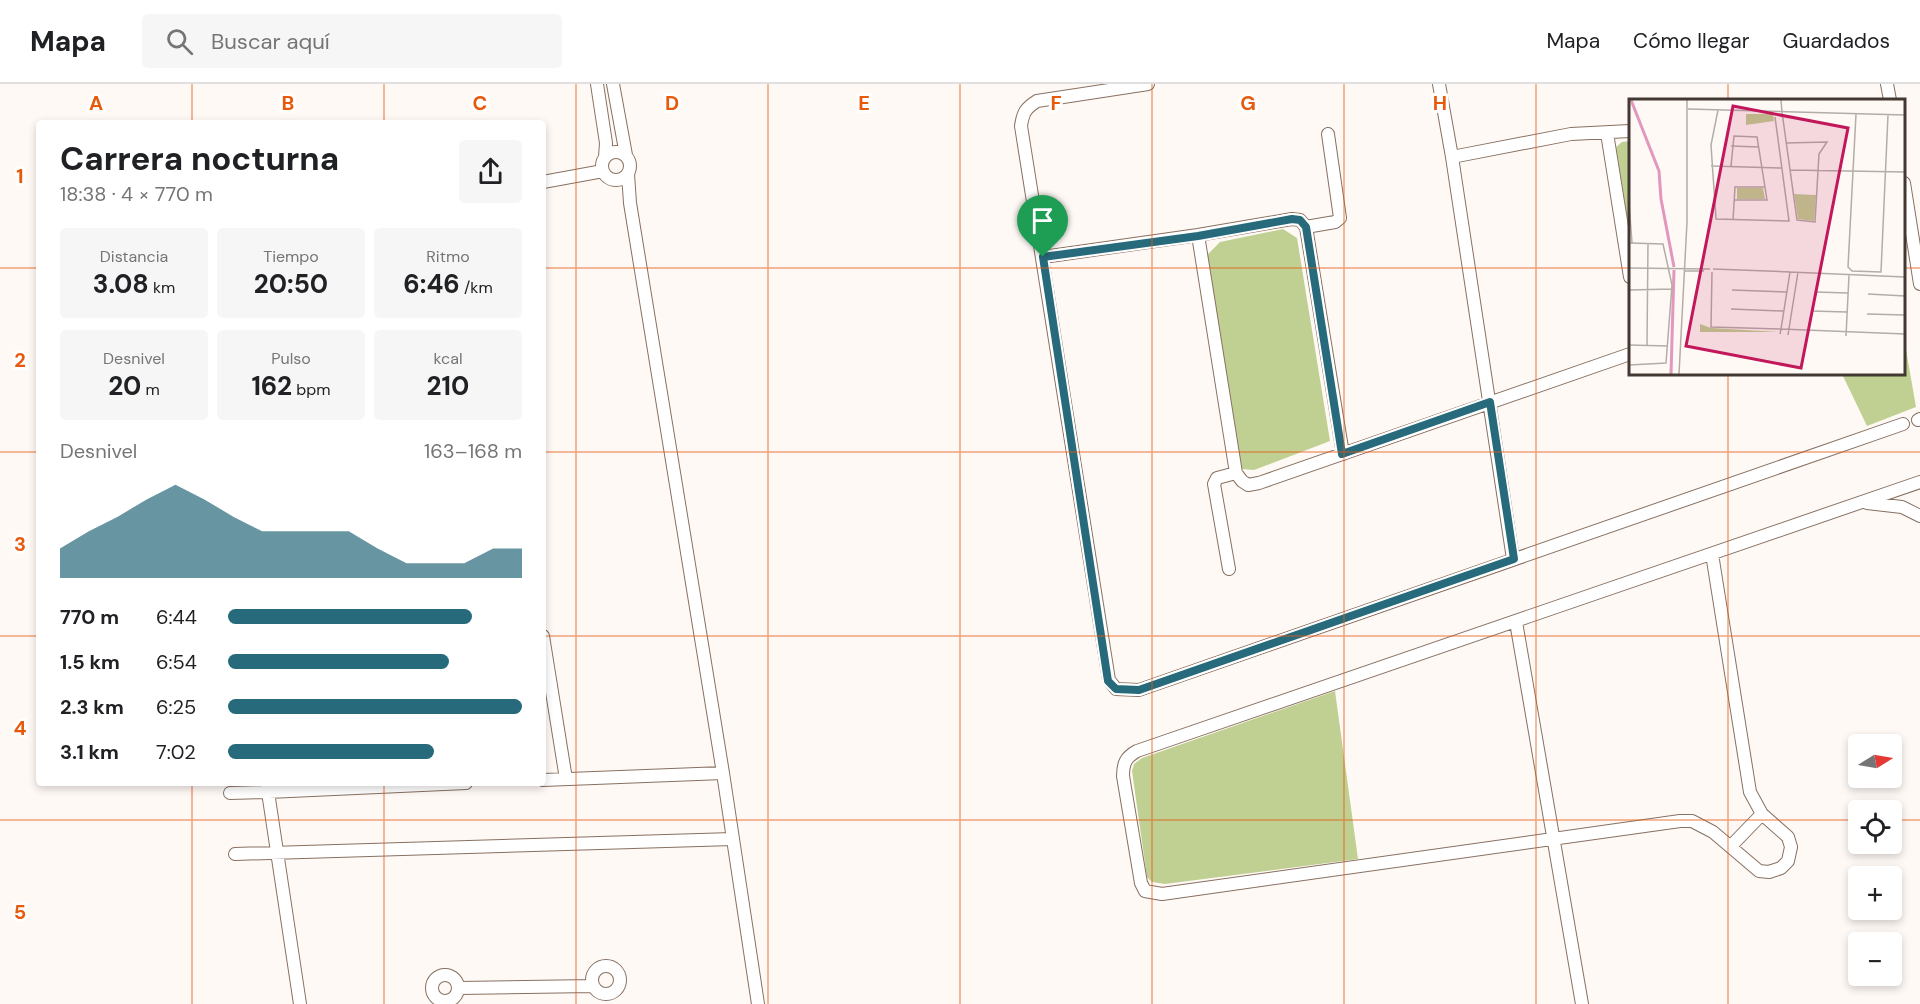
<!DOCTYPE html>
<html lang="es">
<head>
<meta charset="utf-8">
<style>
  :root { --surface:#fff; --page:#f6f6f6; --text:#202124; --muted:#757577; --line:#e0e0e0; --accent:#276a7c }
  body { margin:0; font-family:"DM Sans",sans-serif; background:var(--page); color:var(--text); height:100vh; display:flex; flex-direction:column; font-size:22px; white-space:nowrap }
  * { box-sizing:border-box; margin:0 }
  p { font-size:20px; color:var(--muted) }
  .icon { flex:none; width:33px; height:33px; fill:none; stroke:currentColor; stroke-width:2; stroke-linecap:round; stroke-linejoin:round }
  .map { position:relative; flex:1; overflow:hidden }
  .details { position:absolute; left:36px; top:36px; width:510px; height:666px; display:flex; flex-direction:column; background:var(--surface); border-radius:6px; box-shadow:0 3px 9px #0003 }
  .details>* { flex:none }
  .needle { width:39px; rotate:79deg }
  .fabs { position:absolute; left:1848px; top:650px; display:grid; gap:12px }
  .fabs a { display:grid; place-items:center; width:54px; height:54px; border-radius:6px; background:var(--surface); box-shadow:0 3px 9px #0003; font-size:30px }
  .pin { position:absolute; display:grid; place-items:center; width:51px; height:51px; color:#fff; margin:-62px -26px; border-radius:50% 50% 50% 0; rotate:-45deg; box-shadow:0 0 6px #0007 }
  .pin .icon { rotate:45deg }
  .round { display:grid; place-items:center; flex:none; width:63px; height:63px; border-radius:6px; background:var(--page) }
  .head { display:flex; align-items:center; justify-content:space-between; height:102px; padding:0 24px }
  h1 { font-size:33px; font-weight:700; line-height:45px }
  .figures { display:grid; grid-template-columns:repeat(3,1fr); gap:9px; height:102px; padding:6px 24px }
  .figures div { display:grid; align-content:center; border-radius:6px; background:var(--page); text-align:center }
  .figures b { font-size:26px; font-weight:700 }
  .figures small { font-size:16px; font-weight:400 }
  .figures p { font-size:16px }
  .chart { height:168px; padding:12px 24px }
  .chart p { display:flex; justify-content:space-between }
  .chart svg { width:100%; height:108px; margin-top:6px; fill:var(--accent); opacity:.7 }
  ul { padding:0 24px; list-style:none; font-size:20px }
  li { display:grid; grid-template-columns:96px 72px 1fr; align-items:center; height:45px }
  li i { height:15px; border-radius:8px; background:var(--accent) }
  header { display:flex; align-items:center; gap:36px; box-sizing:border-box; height:84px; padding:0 30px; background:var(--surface); border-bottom:2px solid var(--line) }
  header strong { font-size:28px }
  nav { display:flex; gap:33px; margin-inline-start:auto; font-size:21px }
  .search { width:420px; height:54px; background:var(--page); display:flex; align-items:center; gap:15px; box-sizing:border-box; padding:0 21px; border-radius:6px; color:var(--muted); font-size:22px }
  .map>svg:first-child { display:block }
  .green { fill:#c0d092 }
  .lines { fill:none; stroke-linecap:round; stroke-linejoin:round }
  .minor-casing { stroke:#887061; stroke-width:14 }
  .minor { stroke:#fff; stroke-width:12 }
  .route-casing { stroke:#fff; stroke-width:12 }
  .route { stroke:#276a7c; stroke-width:8 }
  .grid { fill:none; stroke:#e8590c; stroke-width:1.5; stroke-opacity:0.55 }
  .inset-river { fill:none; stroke:#e297bc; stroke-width:3 }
  .inset-road { fill:none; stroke:#b3aca7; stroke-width:1.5 }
  .view { fill:#c2185b; fill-opacity:0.15; stroke:#c2185b; stroke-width:3 }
  .inset-edge { fill:none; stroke:#433932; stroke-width:3 }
  .grid-label { font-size:20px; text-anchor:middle; font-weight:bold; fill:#e8590c; stroke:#fff; stroke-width:6; stroke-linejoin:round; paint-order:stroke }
</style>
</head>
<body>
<header>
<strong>Mapa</strong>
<div class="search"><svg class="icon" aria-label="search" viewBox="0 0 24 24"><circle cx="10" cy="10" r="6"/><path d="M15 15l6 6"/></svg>Buscar aquí</div>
<nav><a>Mapa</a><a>Cómo llegar</a><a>Guardados</a></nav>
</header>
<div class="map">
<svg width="1920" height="920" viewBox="0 0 1920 920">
  <rect width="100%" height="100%" fill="#fef9f5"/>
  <path class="green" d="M1630 57V151L1616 63 1622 58Z
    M1283 145 1297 154 1330 357 1254 386 1241 385 1207 171 1220 158Z
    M1904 254 1916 323 1867 342 1842 290H1904Z
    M1335 607 1358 775 1165 800 1152 798 1147 793 1132 687 1134 680 1142 674Z"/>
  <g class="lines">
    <g class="minor-casing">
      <path id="minor" d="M597 0 606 59 605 73
        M613 0 626 71
        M1148 0 1037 17C1026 24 1023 28 1021 42L1109 596 1116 605 1139 606 1903 340
        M1439 0 1452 73 1513 475
        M1887 0 1890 16
        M1607 49 1630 193
        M602 82a14 14 0 1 1 28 0a14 14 0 1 1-28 0Z
        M1452 73 1571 50 1630 47
        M543 98 603 87
        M1904 99 1920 200
        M1306 143 1335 138 1340 134 1328 50
        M1198 151 1236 389 1242 397 1248 401 1259 399 1630 270
        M1043 173 1198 151 1292 135 1300 136 1306 143 1343 370
        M1918 336 1920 335
        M1867 419 1902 423 1920 432
        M1712 470 1750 708 1762 730 1788 753 1791 763 1788 777 1781 784 1769 788 1759 787 1713 748 1692 737H1680L1162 810 1145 807 1141 799 1123 692C1123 679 1126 673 1137 667 1398 578 1659 487 1920 398
        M1229 485 1214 400 1217 394 1236 389
        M1516 538 1582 920
        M543 552 566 695
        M723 689 758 920
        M543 696 723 689 630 119 628 90
        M267 699 268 708 466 699
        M230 709 268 708 300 920
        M1731 762 1762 730
        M235 770 733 755
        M592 896a14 14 0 1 1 28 0a14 14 0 1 1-28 0Z
        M432 904a13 13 0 1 1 26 0a13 13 0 1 1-26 0Z
        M458 904 593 902"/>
    </g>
    <use href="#minor" class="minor"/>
  </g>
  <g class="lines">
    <g class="route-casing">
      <path id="route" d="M1292 135 1300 136 1306 143 1342 370 1490 318 1514 475 1139 606 1116 605 1108 597 1043 173 1198 152Z"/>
    </g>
    <use href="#route" class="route"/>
  </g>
  <path class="grid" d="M192 0V39M384 0V39M576 0V920M768 0V920M960 0V920M1152 0V920M1344 0V920M1536 0V920M1728 0V16M0 184H39M543 184H1630M1904 184H1920M1728 290V920M0 368H39M543 368H1920M0 552H39M543 552H1920M192 699V920M384 699V920M0 736H1858M1892 736H1920"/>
  <g transform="translate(1629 15)">
    <rect width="276" height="276" fill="#fef9f5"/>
    <path d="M117 15H144L145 22 117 26ZM108 89H134L136 100H108ZM165 95 187 96 185 122 169 120ZM71 225 82 229 150 233H71Z" fill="#c0d092"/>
    <path class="inset-river" d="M2 1 30 72 32 100 45 168M42 275 45 171"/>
    <path class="inset-road" d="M152 1 153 13 168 121 186 123 190 55 198 43 157 44M59 10 276 16M89 11 82 46 87 120 160 122 146 18M227 15 219 168 223 172 252 173 259 16M102 47 130 48M82 67 153 69M102 67 105 37 128 38 138 101H105M161 71 276 73M0 104 3 144M104 121 106 88H136M0 144 34 145 43 186 37 264 0 266M0 169 81 170M56 172H75M83 173 82 228 152 230 161 173 84 170M161 173 276 178M0 191 43 190M103 191 158 193M186 193 219 194M239 195 276 197M102 210 154 212M182 212 218 213M238 215 276 216M151 235 152 230 276 235M159 236 169 173M217 237 220 176M0 246 39 247M18 246 19 144M50 275 58 123V1"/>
    <path class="view" d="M104 7 219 29 172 269 57 247Z"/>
    <rect width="276" height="276" class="inset-edge"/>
  </g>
  <g class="grid-label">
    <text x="96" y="26">A</text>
    <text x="288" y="26">B</text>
    <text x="480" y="26">C</text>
    <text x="672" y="26">D</text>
    <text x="864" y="26">E</text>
    <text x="1056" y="26">F</text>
    <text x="1248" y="26">G</text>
    <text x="1440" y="26">H</text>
    <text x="20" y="99">1</text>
    <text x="20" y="283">2</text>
    <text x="20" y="467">3</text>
    <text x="20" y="651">4</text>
    <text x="20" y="835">5</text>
  </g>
</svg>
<div class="fabs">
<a><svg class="needle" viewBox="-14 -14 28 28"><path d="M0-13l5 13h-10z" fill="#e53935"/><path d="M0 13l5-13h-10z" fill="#757577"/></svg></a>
<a><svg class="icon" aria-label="locate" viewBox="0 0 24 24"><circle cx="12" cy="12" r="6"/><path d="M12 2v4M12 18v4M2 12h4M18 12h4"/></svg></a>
<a>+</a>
<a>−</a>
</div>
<div class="pin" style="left:1043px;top:173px;background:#1e9e55"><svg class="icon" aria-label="arrive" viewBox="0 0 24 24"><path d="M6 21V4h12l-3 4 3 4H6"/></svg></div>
<section class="details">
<div class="head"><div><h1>Carrera nocturna</h1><p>18:38 · 4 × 770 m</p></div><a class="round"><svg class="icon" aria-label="share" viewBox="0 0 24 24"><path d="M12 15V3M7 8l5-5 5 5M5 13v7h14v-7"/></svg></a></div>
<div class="figures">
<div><p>Distancia</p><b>3.08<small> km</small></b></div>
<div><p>Tiempo</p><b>20:50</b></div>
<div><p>Ritmo</p><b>6:46<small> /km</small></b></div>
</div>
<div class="figures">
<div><p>Desnivel</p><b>20<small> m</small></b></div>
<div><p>Pulso</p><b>162<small> bpm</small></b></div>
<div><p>kcal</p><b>210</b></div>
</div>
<div class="chart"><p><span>Desnivel</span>163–168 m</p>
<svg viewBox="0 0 160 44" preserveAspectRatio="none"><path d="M0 44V32L10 25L20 19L30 12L40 6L50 12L60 19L70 25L80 25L90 25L100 25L110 32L120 38L130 38L140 38L150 32L160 32V44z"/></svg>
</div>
<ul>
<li><b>770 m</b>6:44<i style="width:83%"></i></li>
<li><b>1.5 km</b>6:54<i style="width:75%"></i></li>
<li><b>2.3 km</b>6:25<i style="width:100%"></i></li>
<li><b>3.1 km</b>7:02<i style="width:70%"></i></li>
</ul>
</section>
</div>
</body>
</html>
